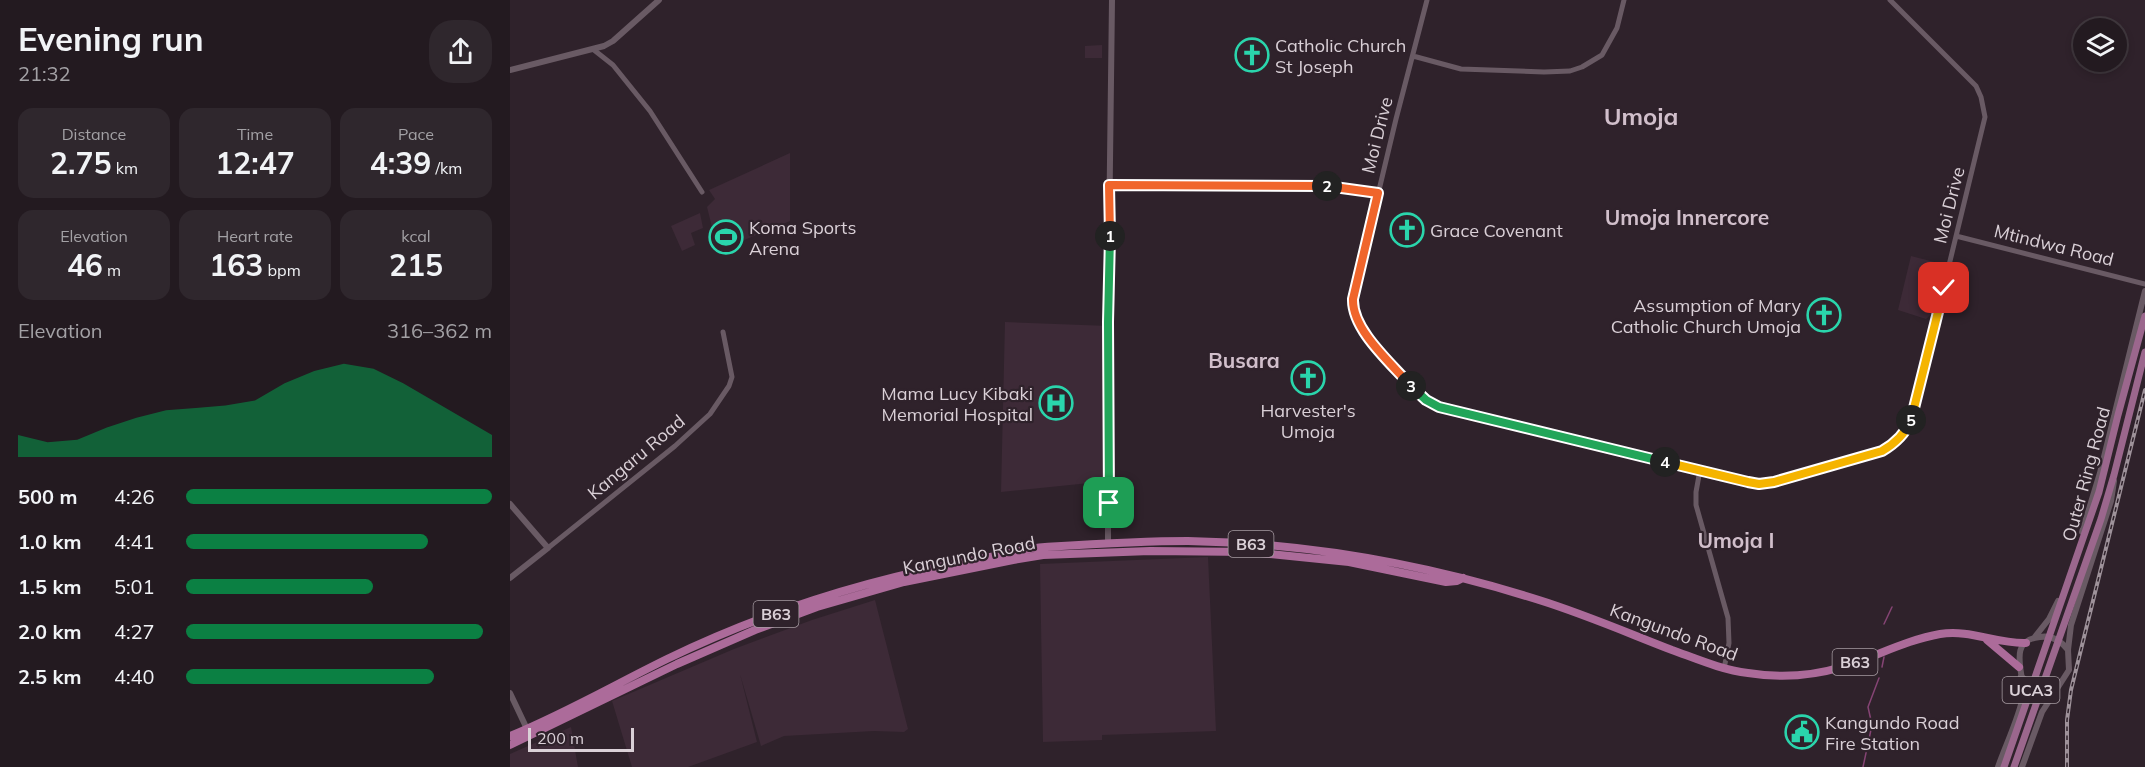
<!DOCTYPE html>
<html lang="en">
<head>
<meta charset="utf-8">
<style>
  :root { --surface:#231a20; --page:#2f272d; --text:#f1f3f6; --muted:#a3a1a5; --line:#40383e; --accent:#0b8043 }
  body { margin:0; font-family:Mulish,sans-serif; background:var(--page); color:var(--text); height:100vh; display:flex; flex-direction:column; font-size:22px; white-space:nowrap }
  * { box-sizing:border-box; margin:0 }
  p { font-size:20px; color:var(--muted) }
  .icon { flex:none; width:33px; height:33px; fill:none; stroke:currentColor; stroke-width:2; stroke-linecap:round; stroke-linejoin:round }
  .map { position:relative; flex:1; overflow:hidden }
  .drawer { display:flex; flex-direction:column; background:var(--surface); width:510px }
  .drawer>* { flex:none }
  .fabs { position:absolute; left:1563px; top:18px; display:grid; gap:12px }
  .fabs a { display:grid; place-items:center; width:54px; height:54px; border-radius:50%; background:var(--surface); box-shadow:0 3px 9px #0003,0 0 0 2px var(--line); font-size:30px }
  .scale { position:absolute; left:18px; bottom:15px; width:106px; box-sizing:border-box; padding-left:6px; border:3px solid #dad0d7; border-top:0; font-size:16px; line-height:21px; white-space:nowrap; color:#dad0d7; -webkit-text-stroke:4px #2f222b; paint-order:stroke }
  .pin { position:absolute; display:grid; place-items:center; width:51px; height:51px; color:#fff; margin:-26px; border-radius:12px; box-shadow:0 3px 9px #0006 }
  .km { position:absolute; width:30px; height:30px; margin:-15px; border-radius:50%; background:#222; color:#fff; font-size:16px; line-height:30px; text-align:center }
  .round { display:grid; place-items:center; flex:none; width:63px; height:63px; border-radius:24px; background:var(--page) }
  .overview { display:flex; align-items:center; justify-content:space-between; height:102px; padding:0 18px }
  h1 { font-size:33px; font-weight:700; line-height:45px }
  .metrics { display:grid; grid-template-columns:repeat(3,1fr); gap:9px; height:102px; padding:6px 18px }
  .metrics div { display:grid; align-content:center; border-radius:15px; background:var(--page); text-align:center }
  .metrics b { font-size:30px; font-weight:700 }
  .metrics small { font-size:16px; font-weight:400 }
  .metrics p { font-size:16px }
  .chart { height:168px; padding:12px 18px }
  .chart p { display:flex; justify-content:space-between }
  .chart svg { width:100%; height:108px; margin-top:6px; fill:var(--accent); opacity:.7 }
  ul { padding:0 18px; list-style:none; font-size:20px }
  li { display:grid; grid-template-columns:96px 72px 1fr; align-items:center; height:45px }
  li i { height:15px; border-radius:8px; background:var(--accent) }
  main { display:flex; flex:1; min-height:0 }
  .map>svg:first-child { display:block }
  .built { fill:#3d2a37 }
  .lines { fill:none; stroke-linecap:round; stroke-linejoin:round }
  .stream { stroke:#854474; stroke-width:1.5 }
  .tertiary { stroke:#695a64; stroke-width:5 }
  .secondary { stroke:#695a64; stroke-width:6 }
  .primary { stroke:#9b678d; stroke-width:7 }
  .trunk { stroke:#ac6b9a; stroke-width:8 }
  .rail-casing { stroke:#9e929a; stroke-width:4 }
  .rail { stroke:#2f222b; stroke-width:1.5; stroke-dasharray:4.5; stroke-linecap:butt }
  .split-1-casing { stroke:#fff; stroke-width:12 }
  .split-2-casing { stroke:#fff; stroke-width:12 }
  .split-3-casing { stroke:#fff; stroke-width:12 }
  .split-4-casing { stroke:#fff; stroke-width:12 }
  .split-5-casing { stroke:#fff; stroke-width:12 }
  .split-6-casing { stroke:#fff; stroke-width:12 }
  .split-1 { stroke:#22a559; stroke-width:8 }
  .split-2 { stroke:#f0652b; stroke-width:8 }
  .split-3 { stroke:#f0652b; stroke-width:8 }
  .split-4 { stroke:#22a559; stroke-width:8 }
  .split-5 { stroke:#f5b400; stroke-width:8 }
  .split-6 { stroke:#f5b400; stroke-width:8 }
  .labels { text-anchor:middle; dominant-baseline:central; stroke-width:4.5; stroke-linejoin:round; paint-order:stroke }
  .shield { fill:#2f222b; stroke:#a79ca3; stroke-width:1.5 }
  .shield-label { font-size:16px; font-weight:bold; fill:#dad0d7 }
  .poi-label { font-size:18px; fill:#dad0d7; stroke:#2f222b; text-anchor:start }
  .street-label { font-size:18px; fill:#dad0d7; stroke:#2f222b }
  .quarter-label { font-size:21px; font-weight:bold; fill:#d1bfcb; stroke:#2f222b }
  .district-label { font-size:24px; font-weight:bold; fill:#d1bfcb; stroke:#2f222b }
</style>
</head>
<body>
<main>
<section class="drawer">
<div class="overview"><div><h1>Evening run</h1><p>21:32</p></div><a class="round"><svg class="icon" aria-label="share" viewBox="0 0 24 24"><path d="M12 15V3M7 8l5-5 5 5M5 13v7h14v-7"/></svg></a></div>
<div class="metrics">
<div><p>Distance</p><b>2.75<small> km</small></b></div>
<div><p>Time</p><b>12:47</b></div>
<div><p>Pace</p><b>4:39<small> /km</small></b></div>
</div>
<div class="metrics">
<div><p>Elevation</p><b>46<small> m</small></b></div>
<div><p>Heart rate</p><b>163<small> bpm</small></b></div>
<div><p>kcal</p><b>215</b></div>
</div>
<div class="chart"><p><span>Elevation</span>316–362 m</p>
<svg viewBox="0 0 160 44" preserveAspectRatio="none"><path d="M0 44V35L10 38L20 37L30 32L40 28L50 25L60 24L70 23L80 21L90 14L100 9L110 6L120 8L130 14L140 21L150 28L160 35V44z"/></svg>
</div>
<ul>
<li><b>500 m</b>4:26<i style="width:100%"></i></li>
<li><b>1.0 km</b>4:41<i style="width:79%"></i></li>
<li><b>1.5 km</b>5:01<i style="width:61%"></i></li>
<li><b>2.0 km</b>4:27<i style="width:97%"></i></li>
<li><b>2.5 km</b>4:40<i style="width:81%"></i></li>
</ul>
</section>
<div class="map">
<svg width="1635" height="767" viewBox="0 0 1635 767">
  <rect width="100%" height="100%" fill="#2f222b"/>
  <path class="built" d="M592 45V58H575V46Z
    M280 153V221L208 251 197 207 205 199 199 190Z
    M190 213 193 228 181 233 185 245 172 251 161 226Z
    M1401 256 1436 265 1425 311 1416 319 1388 310Z
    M495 322 599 326V481L491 492Z
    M698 557 706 731 592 735V740L533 742 530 564Z
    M365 600 398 729 394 732 364 731 274 736 251 746 230 674 247 742 178 767H122L102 701 224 649 302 620Z
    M61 727 68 767H0V754Z"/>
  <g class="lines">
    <path class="stream" d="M1374 624 1382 607
      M1372 667 1374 657
      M1353 767 1362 725 1358 707 1369 678"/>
    <path class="tertiary" d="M917 0 886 119 843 299C843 330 886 368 906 391L916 400 929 407 1249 484 1267 482 1372 451C1392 439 1399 426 1405 405L1475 117 1471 97 1466 86 1380 0
      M84 50 103 65 140 111 192 192
      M903 56 951 69 1034 72 1060 71 1072 67 1092 55 1107 28 1114 0
      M599 185 814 186 868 193
      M1446 236 1635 284
      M1190 470 1186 492V505L1218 618 1219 643 1214 669
      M38 548 165 446 200 414 219 386 222 377 213 332"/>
    <path class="secondary" d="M0 70 94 46 103 41 149 0
      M0 504 38 548 0 578
      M1572 532 1590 473 1635 291
      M598 543V322L602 0
      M1524 638 1539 619 1548 601
      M1511 676C1522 687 1533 691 1547 685
      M0 693 17 729
      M1488 767C1495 747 1510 715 1513 696 1516 677 1495 640 1530 637 1542 635 1551 641 1558 650
      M1512 767 1532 712 1559 670 1558 650 1561 625 1601 501 1604 481"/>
    <path class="primary" d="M1494 767 1589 492 1608 415 1635 316
      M1504 767 1591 519 1604 475 1635 352"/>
    <path class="trunk" d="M1477 640 1509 667
      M0 736C54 714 104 685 157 659 254 612 359 579 465 560 488 556 512 549 535 547 583 544 630 541 678 541 797 543 915 564 1029 600 1074 614 1118 633 1162 650 1187 659 1212 670 1238 673 1269 678 1302 676 1332 667 1365 657 1396 640 1430 634 1460 629 1486 644 1516 643
      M0 745 167 664 245 630 307 607 394 582 503 560 533 555 640 551 741 552 839 562 936 582 947 581 953 578"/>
    <g class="rail-casing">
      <path id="rail" d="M1557 767V720L1561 690 1635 390"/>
    </g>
    <use href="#rail" class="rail"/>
  </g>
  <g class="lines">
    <g class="split-1-casing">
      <path id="split-1" d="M599 503 598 322 600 236"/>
    </g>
    <g class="split-2-casing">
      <path id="split-2" d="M600 236 599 185 817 186"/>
    </g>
    <g class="split-3-casing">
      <path id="split-3" d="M817 186 868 193 843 299C842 330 881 363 901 386"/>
    </g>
    <g class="split-4-casing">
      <path id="split-4" d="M901 386 916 400 929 407 1155 462"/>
    </g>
    <g class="split-5-casing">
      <path id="split-5" d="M1155 462 1238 482 1249 484 1264 482 1372 451C1386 443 1395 434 1401 420"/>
    </g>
    <g class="split-6-casing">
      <path id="split-6" d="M1401 420 1434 288"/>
    </g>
    <use href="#split-1" class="split-1"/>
    <use href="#split-2" class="split-2"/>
    <use href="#split-3" class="split-3"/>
    <use href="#split-4" class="split-4"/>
    <use href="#split-5" class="split-5"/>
    <use href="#split-6" class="split-6"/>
  </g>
  <defs>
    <g id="church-ring" transform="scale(1.725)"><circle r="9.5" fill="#2f222b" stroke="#2ad5ac" stroke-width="1.5"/><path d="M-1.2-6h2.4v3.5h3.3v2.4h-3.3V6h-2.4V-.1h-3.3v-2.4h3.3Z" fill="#2ad5ac"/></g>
    <g id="stadium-ring" transform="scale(1.725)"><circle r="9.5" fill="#2f222b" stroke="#2ad5ac" stroke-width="1.5"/><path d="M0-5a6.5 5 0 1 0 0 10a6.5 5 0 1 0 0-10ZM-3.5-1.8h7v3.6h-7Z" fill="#2ad5ac"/></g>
    <g id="hospital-ring" transform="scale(1.725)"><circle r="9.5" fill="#2f222b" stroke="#2ad5ac" stroke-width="1.5"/><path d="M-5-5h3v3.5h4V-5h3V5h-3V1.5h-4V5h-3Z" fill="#2ad5ac"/></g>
    <g id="civic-ring" transform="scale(1.725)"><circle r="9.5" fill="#2f222b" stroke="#2ad5ac" stroke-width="1.5"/><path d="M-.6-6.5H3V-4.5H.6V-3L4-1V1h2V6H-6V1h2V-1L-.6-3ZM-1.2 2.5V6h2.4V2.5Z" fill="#2ad5ac"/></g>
  </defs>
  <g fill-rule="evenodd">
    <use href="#church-ring" x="742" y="55"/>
    <use href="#church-ring" x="897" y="230"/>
    <use href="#stadium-ring" x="216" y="237"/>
    <use href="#church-ring" x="1314" y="315"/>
    <use href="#church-ring" x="798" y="378"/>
    <use href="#hospital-ring" x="546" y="403"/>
    <use href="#civic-ring" x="1292" y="732"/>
  </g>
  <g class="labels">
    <g class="shield">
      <rect x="718.5" y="531" width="45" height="26" rx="4.5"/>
      <rect x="243.5" y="601" width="45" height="26" rx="4.5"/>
      <rect x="1322.5" y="649" width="45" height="26" rx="4.5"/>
      <rect x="1492.5" y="677" width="57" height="26" rx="4.5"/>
    </g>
    <g class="shield-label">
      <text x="741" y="544">B63</text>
      <text x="266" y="614">B63</text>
      <text x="1345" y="662">B63</text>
      <text x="1521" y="690">UCA3</text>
    </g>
    <g class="poi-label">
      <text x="765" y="45">Catholic Church<tspan x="765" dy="21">St Joseph</tspan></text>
      <text x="239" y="227">Koma Sports<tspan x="239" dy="21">Arena</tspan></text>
      <text x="920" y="230">Grace Covenant</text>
      <text x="1291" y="305" text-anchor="end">Assumption of Mary<tspan x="1291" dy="21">Catholic Church Umoja</tspan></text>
      <text x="523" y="393" text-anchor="end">Mama Lucy Kibaki<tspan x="523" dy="21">Memorial Hospital</tspan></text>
      <text x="798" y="410" text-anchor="middle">Harvester's<tspan x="798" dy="21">Umoja</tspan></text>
      <text x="1315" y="722">Kangundo Road<tspan x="1315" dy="21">Fire Station</tspan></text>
    </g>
    <g class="street-label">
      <text transform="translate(867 135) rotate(-76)">Moi Drive</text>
      <text transform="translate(1439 205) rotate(-76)">Moi Drive</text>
      <text transform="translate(1544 245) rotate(14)">Mtindwa Road</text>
      <text transform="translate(126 457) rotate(-40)">Kangaru Road</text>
      <text transform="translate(1576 474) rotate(-75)">Outer Ring Road</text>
      <text transform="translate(459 555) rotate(-11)">Kangundo Road</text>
      <text transform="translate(1164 632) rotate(20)">Kangundo Road</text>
    </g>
    <g class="quarter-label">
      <text x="1177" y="217">Umoja Innercore</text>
      <text x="734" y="360">Busara</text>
      <text x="1226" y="540">Umoja I</text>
    </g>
    <g class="district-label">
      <text x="1131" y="116">Umoja</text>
    </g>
  </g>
</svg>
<div class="fabs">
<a><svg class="icon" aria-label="layers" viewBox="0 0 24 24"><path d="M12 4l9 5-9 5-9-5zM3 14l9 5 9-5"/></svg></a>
</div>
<div class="scale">200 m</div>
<div class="pin" style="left:599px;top:503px;background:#1e9e55"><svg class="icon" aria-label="arrive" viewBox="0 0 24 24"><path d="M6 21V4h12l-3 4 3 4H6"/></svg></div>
<div class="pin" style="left:1434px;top:288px;background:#d93025"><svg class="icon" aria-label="check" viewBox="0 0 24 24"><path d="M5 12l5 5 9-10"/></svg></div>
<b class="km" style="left:600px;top:236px">1</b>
<b class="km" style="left:817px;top:186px">2</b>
<b class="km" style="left:901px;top:386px">3</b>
<b class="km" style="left:1155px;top:462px">4</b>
<b class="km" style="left:1401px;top:420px">5</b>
</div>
</main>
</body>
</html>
